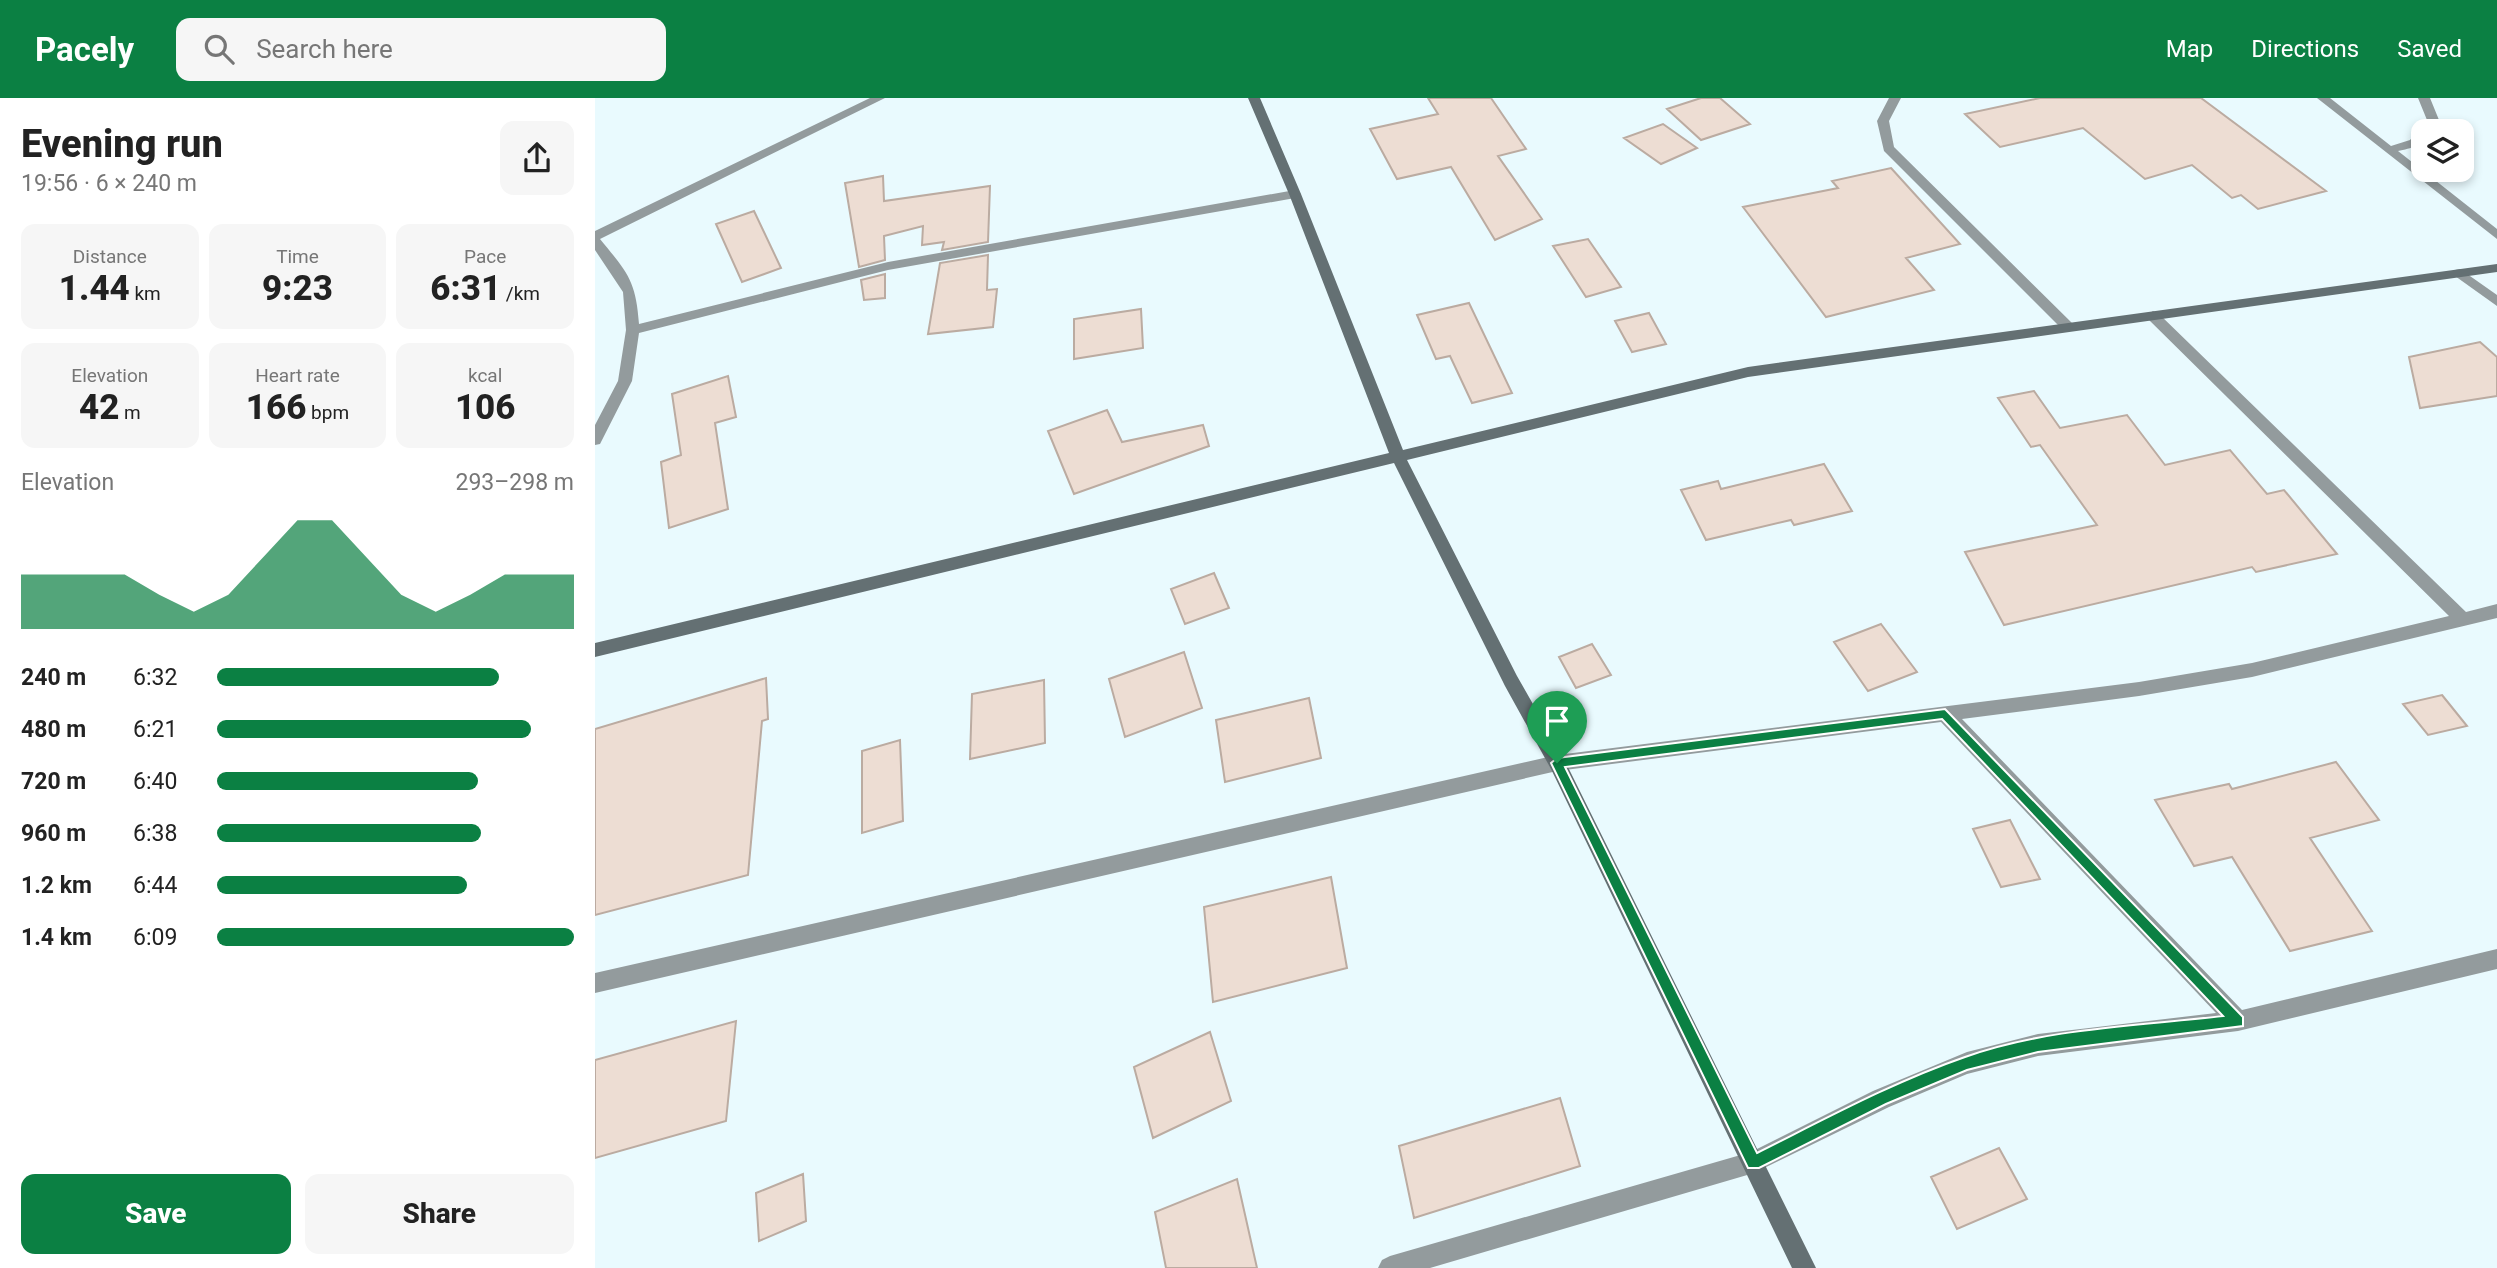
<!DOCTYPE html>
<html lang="en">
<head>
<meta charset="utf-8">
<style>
  :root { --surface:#fff; --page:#f6f6f6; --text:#222; --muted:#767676; --accent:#0b8043 }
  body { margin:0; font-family:Roboto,sans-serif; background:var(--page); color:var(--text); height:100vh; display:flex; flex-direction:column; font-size:26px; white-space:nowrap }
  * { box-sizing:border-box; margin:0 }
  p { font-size:23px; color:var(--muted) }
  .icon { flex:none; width:38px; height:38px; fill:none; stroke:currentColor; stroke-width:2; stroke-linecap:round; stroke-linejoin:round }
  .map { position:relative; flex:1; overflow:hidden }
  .details { display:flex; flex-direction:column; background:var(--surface); width:595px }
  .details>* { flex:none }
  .controls { position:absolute; left:1816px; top:21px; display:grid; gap:14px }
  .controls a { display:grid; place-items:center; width:63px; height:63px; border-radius:14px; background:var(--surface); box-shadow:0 4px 10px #0003; font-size:35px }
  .pin { position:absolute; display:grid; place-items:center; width:60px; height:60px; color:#fff; margin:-72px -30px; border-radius:50% 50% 50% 0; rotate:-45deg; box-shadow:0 0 7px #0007 }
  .pin .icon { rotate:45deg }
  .round { display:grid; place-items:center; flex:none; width:74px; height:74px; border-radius:14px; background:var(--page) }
  .overview { display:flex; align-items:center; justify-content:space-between; height:119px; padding:0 21px }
  h1 { font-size:38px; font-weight:800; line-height:52px }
  .stats { display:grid; grid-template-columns:repeat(3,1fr); gap:10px; height:119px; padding:7px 21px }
  .stats div { display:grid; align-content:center; border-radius:14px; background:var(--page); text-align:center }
  .stats b { font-size:35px; font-weight:800 }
  .stats small { font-size:19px; font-weight:400 }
  .stats p { font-size:19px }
  .chart { height:196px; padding:14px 21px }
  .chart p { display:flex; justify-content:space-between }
  .chart svg { width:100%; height:126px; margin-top:7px; fill:var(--accent); opacity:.7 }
  .button { display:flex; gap:14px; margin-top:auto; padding:14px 21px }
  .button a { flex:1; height:80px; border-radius:14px; background:var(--accent); color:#fff; font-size:28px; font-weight:800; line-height:80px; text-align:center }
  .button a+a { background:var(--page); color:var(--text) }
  ul { padding:0 21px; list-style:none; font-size:23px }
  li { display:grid; grid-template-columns:112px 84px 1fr; align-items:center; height:52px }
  li i { height:18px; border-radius:9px; background:var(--accent) }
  header { display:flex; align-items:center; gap:42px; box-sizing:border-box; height:98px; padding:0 35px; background:var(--accent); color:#fff }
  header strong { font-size:33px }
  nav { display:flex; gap:38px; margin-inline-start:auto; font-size:24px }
  .search { width:490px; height:63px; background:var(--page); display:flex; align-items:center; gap:18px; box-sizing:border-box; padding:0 24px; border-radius:14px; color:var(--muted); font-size:26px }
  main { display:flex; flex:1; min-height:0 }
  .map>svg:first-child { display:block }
  .building { fill:#edddd3; stroke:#bbaba1; stroke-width:2 }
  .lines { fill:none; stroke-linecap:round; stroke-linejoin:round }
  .street { fill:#939b9d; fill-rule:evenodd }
  .secondary { fill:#647073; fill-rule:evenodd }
  .route { fill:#0b8043; stroke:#fff; stroke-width:2; fill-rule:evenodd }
</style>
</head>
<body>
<header>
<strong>Pacely</strong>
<div class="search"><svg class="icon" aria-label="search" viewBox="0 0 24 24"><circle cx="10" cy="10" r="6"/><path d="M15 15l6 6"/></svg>Search here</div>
<nav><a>Map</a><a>Directions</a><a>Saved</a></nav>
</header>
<main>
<section class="details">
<div class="overview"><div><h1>Evening run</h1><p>19:56 · 6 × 240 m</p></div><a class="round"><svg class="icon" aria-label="share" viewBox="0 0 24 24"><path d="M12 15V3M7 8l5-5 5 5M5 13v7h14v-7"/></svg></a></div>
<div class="stats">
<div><p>Distance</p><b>1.44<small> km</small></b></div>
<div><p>Time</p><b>9:23</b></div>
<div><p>Pace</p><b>6:31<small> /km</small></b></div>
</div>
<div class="stats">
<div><p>Elevation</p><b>42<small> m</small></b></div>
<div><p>Heart rate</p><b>166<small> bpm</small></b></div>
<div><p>kcal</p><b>106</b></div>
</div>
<div class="chart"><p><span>Elevation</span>293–298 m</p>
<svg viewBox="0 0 160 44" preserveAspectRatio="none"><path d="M0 44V25L10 25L20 25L30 25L40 32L50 38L60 32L70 19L80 6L90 6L100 19L110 32L120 38L130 32L140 25L150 25L160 25V44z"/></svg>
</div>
<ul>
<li><b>240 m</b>6:32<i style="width:79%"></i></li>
<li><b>480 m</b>6:21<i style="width:88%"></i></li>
<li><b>720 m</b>6:40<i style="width:73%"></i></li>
<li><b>960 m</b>6:38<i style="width:74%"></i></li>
<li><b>1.2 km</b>6:44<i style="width:70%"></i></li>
<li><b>1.4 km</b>6:09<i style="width:100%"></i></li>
</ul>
<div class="button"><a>Save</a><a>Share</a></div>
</section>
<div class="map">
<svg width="1902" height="1170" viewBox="0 0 1902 1170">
  <rect width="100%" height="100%" fill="#e9fafe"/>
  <path class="building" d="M833 0H896L931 51 903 58 947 121 900 142 856 69 802 81 775 31 843 16Z
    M1106 0H1125L1155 26 1106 42 1072 11Z
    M1445 0H1606L1731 93 1663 111 1646 97 1637 100 1597 67 1550 81 1488 30 1405 49 1370 16Z
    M1068 26 1102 50 1066 66 1029 40Z
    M1296 70 1365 146 1311 160 1339 192 1231 219 1148 109 1243 90 1237 83Z
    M288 78 289 103 395 88 393 144 347 152 349 144 327 147 328 128 289 138 290 162 264 169 250 85Z
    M159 113 186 170 147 184 121 126Z
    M993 141 1026 189 991 199 958 148Z
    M393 157 392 192 402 191 398 229 333 236 345 165Z
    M290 176V200L269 202 266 182Z
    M874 205 917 295 877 305 855 258 841 261 822 217Z
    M546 211 548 250 479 261V221Z
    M1054 215 1071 246 1037 254 1020 223Z
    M1885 244 1902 259V298L1825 310 1814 259Z
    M133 278 141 319 120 325 133 411 74 430 66 364 86 357 77 296Z
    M1439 293 1465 330 1532 317 1570 367 1635 352 1672 396 1689 392 1742 456 1661 474 1657 469 1409 527 1370 454 1502 427 1445 347 1436 349 1403 300Z
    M512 312 527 344 608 327 614 348 479 396 453 333Z
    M1229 366 1257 413 1199 427 1196 422 1111 442 1086 392 1123 383 1126 391Z
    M619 475 634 510 590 526 576 491Z
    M1286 526 1322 574 1273 593 1239 544Z
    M997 546 1016 577 981 590 964 559Z
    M589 554 607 610 530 639 514 581Z
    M171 580 173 621 167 623 153 777 0 817V631Z
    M449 582 450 645 375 661 377 596Z
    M1847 597 1872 628 1833 637 1808 606Z
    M714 600 726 660 630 684 621 622Z
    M305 642 308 723 267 735V653Z
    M1741 664 1784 722 1715 740 1777 833 1695 853 1637 759 1599 768 1560 702 1634 686 1637 691Z
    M1415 722 1445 781 1406 789 1378 731Z
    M736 779 752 870 618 904 609 809Z
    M141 923 131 1023 0 1060V962Z
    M615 934 636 1003 558 1040 539 969Z
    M965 1000 985 1068 819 1120 804 1048Z
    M1404 1050 1432 1101 1362 1131 1336 1079Z
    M208 1076 211 1123 164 1143 161 1095Z
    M642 1081 662 1170H571L560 1114Z"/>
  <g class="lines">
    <path class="street" d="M275 0H290L5 141C32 174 41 182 44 226L293 164 700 92 706 96 700 100 293 172 44 235 37 283 5 346 0 347V327L23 283 31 232 28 194 0 152V133Z
      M1294 0H1306L1294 23 1299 49 1478 226V232H1468L1289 53 1282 23Z
      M1722 0H1735L1796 48 1815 42 1832 22 1823 0H1835L1844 22 1835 33H1829C1829 49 1816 50 1803 53L1902 131V141Z
      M1865 171 1902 197V208L1860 178V172Z
      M1558 213 1563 215 1871 514 1902 506V520L1657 579 1544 598 1367 621 1647 912 1902 851V871L1643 933 1443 958 1372 976 1294 1009 1159 1075 835 1170H783L787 1162 795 1158 1156 1054 1278 993 1372 954 1443 936 1621 915 1346 624 962 673 0 895V875L962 657 1544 584 1657 565 1854 518 1553 221 1551 218Z"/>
    <path class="secondary" d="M653 0H665L706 96 808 352 1153 269 1902 166V174L1153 279 812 362 922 578 968 659 1221 1170H1197L956 671 910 588 799 365 0 559V545L794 355 694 96Z"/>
  </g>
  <path class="route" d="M1350 611 1648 919V928L1443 954 1372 972 1291 1006 1164 1070H1153L956 665 962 660ZM1347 621 1628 918C1543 928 1451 930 1370 959 1298 984 1230 1021 1162 1055L970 669Z"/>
</svg>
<div class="controls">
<a><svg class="icon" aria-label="layers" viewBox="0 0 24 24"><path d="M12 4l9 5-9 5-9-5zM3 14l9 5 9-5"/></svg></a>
</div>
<div class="pin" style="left:962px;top:665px;background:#1e9e55"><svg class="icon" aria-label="arrive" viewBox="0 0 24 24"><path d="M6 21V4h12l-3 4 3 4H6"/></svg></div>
</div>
</main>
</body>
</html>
